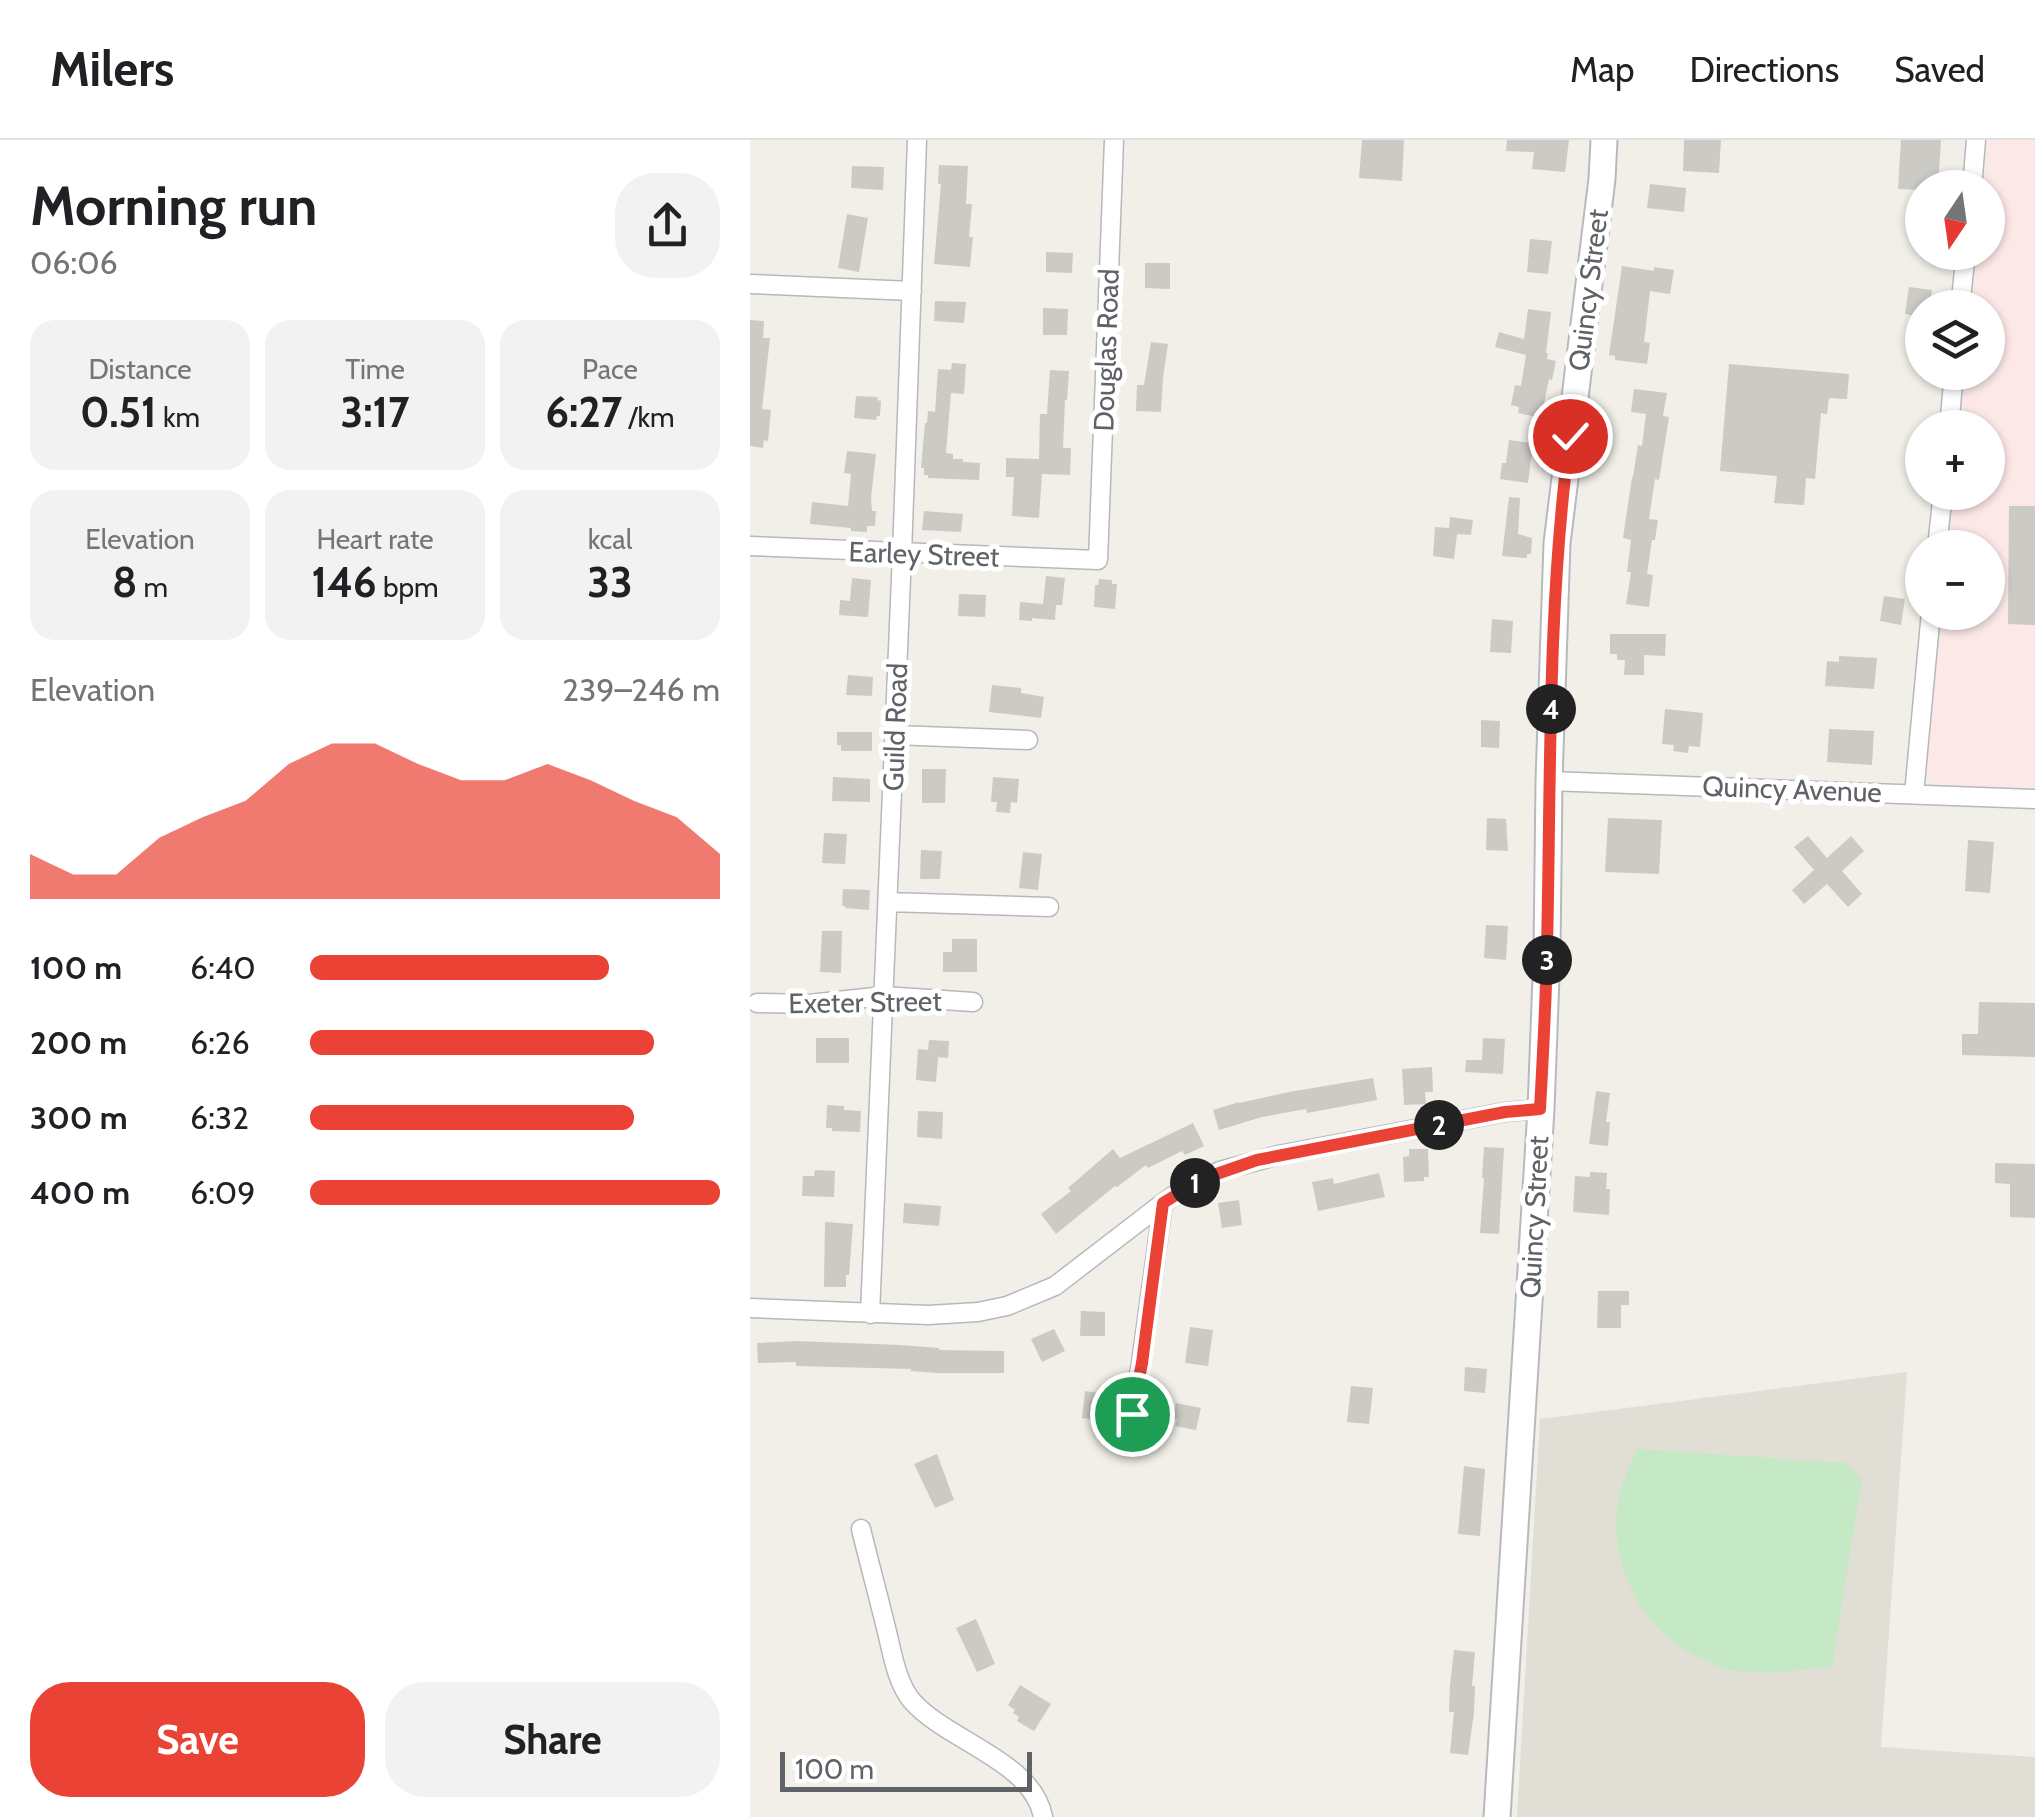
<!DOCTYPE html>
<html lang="en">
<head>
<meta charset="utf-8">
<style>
  :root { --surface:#fff; --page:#f2f2f2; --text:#202124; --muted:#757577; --line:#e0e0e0; --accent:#ea4335 }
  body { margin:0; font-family:Cabin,sans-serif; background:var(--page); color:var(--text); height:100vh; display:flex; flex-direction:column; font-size:38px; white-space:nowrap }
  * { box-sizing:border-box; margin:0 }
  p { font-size:32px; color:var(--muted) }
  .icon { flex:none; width:55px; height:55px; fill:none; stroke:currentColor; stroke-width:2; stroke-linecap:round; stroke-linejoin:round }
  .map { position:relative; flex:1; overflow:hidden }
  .drawer { display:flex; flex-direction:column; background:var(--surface); width:750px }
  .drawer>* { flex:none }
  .needle { width:65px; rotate:193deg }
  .tools { position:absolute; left:1155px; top:30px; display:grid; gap:20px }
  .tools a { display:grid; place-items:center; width:100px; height:100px; border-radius:50%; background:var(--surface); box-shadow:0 2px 8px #0004; font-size:50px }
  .scale { position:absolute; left:30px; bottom:25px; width:252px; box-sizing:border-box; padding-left:10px; border:5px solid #5f6368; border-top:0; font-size:28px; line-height:35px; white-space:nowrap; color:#5f6368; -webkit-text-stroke:8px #fff; paint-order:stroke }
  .pin { position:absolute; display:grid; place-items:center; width:85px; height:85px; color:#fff; margin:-42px; border:5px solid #fff; border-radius:50%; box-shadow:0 2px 10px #0007 }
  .km { position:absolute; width:50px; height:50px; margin:-25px; border-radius:50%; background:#222; color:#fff; font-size:28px; line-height:50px; text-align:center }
  .round { display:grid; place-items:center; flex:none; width:105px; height:105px; border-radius:40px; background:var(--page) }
  .overview { display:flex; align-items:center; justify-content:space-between; height:170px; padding:0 30px }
  h1 { font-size:55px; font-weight:800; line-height:75px }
  .figures { display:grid; grid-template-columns:repeat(3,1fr); gap:15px; height:170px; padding:10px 30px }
  .figures div { display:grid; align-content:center; border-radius:25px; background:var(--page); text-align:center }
  .figures b { font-size:42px; font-weight:800 }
  .figures small { font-size:28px; font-weight:400 }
  .figures p { font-size:28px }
  .chart { height:280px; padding:20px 30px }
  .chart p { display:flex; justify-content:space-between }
  .chart svg { width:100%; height:180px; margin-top:10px; fill:var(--accent); opacity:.7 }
  .button { display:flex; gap:20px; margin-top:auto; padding:20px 30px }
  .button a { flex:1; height:115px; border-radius:40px; background:var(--accent); color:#fff; font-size:40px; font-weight:800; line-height:115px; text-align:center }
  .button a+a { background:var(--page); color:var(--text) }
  ul { padding:0 30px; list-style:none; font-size:32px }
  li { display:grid; grid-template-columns:160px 120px 1fr; align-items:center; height:75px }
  li i { height:25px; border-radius:12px; background:var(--accent) }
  header { display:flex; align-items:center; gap:60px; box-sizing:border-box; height:140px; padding:0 50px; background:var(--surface); border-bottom:2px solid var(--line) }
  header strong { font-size:48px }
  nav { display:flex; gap:55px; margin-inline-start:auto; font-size:35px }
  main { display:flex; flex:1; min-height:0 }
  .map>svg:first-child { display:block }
  .education { fill:#e1ded6 }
  .medical { fill:#fce8e6 }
  .green { fill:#c5e8c5 }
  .building { fill:#cccac5 }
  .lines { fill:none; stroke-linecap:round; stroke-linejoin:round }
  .street-casing { stroke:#b5b8bc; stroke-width:21 }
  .secondary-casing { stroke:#b6babf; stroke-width:29 }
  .street { stroke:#fff; stroke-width:18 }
  .secondary { stroke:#fff; stroke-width:25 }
  .route-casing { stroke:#fff; stroke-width:20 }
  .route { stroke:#ea4335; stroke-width:12 }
  .labels { text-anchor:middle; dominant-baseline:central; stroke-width:10; stroke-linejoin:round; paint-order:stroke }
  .street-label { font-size:28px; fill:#5f6368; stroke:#fff }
</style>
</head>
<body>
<header>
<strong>Milers</strong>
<nav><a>Map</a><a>Directions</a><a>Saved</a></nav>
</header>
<main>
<section class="drawer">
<div class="overview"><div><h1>Morning run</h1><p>06:06</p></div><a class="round"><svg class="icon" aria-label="share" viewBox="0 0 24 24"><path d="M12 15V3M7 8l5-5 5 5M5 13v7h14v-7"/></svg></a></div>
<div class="figures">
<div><p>Distance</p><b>0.51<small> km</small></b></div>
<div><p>Time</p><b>3:17</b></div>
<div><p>Pace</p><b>6:27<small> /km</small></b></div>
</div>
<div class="figures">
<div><p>Elevation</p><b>8<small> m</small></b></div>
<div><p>Heart rate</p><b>146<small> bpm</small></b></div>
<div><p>kcal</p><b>33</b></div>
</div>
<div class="chart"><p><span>Elevation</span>239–246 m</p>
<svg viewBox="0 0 160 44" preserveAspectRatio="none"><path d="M0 44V33L10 38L20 38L30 29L40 24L50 20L60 11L70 6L80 6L90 11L100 15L110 15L120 11L130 15L140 20L150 24L160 33V44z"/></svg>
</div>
<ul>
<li><b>100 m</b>6:40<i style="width:73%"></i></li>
<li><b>200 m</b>6:26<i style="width:84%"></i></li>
<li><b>300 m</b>6:32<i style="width:79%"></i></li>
<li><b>400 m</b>6:09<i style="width:100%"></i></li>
</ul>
<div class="button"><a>Save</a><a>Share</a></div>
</section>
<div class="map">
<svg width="1285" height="1677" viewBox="0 0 1285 1677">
  <rect width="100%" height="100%" fill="#f1efe8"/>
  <path class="education" d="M1157 1232 1131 1607 1285 1617V1677H767L790 1279Z"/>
  <path class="medical" d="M1239 0H1285V650L1189 646 1182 642 1176 633 1192 473 1238 472V408L1199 407 1204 353 1238 352V288L1210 287 1216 233 1238 232V168L1222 167 1228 113 1238 112V48L1234 47Z"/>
  <path class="green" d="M888 1309 1097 1323 1112 1339 1082 1526C1048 1531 1015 1536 981 1530 971 1529 962 1523 952 1519 890 1492 854 1419 870 1352 873 1338 882 1323 888 1309Z"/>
  <path class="building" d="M612 0H654L652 41 609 38Z
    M757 0H819L815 32 782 29 784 12 756 11Z
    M934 0H971L969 33 933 31Z
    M1151 0H1191L1188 48H1172V50L1148 49Z
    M189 25 218 26 216 64H222L219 97H223L220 127 184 124 191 44H188Z
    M102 26 134 27 133 50 101 48Z
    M900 44 936 48 934 72 897 68Z
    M97 74 118 78 109 132 88 128Z
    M780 99 802 101 798 134 777 132Z
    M296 112 323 113 322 133 296 132Z
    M395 123H420V149L395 148Z
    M872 126 904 131V127L924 130 920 154 900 151 894 202 900 203 897 224 865 220V216L859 215Z
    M1159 147 1182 150 1179 168H1172V177L1155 174Z
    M185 161 216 162 214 183 184 181Z
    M293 168 318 169 317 195H293Z
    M778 169 801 172 796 213H798L797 219 806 221 802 240 799 239 791 278 768 273 769 267 761 265 765 245 771 246 776 215 745 207 749 192 774 199Z
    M0 180 14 181 13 198H20L12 269 21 270 18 301 14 300 13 308 0 306Z
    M401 202 418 204 413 238 411 272 386 271 387 245H394Z
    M202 223 216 224 214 254 201 253 196 313 203 314V319H213V322L230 323 229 340 178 338V335H174V328H171L175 283H177L178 271 185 272 188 229 201 230Z
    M979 224 1099 234 1097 259 1079 258 1077 274 1071 273 1065 339 1056 338 1054 365 1024 363 1027 336 970 331Z
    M300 230 319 231 317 260H315L313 308H321L320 335 292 334 289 378 262 376 264 337H256V318L289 319 290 274H297Z
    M884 249 917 253 913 276 919 277 909 340 905 339 899 379 908 380 905 400H902L897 434 903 435 899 467 876 464 881 432H877L881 400 873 398 882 337H883L888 305 892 306 896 274 881 272Z
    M106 256 128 257 127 260 131 261 130 276H127L126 280 104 278Z
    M759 300 783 303 778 343 750 339 752 323H756Z
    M97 311 126 314 121 358 122 371H126L125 386H117V392L101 391V388L60 384 62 362 98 366 101 334 94 333Z
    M759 357 770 358 768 394 782 398 781 414H777V418L752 416Z
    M1259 366H1285V485L1258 484Z
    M174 371 213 374 211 392 172 390Z
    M700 377 723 380 721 395 707 394 704 419 683 416 685 387 699 388Z
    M296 436 315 438 312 465H306L305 480 282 478V481L269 480 270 462 293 464Z
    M102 438 121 440 118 477 89 475 90 460 100 461Z
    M349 439 362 440V444H367L365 469 344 467 345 445H348Z
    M209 454 236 455 235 477 208 476Z
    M1134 456 1155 459 1151 485 1130 481Z
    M742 479 763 481 761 513 740 512Z
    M860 494H916L915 516 894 515V535H874L875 520H867V514H860Z
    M1089 516 1127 518 1124 549 1075 546 1077 521 1089 522Z
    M98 535 123 537 122 556 96 555Z
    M242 545 271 548V553L294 557 291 578 239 572Z
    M915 569 953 573 950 607 939 606 938 613 923 611 924 605 912 604Z
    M731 580 750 581 749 608 731 607Z
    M1079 589 1124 591 1122 625 1077 622Z
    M87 592H122V611H91V605H87Z
    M172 629H196L195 663H172Z
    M83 637 120 639V662L82 661Z
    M243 637 269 639 267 663 261 662 260 673 246 672 247 662H241Z
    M737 678 756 679 758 711 736 710Z
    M858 678 912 680 909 734 855 732Z
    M74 693 97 694 95 724 72 723Z
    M1058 696 1077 718 1101 696 1114 711 1092 731 1112 754 1098 767 1077 744 1054 764 1042 750 1064 730 1044 707Z
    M1218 700 1244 702 1240 753 1215 751Z
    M171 710 192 711 190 739H170Z
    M273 712 292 714 288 750 269 748Z
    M93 749 120 750 119 770 95 768V766H92Z
    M736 785 758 786 756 820 734 818Z
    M72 791H92L91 833 70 832Z
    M202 799H227V832H193V812H202Z
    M1229 862 1285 863V917L1212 915V894H1228Z
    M66 898H99V923H66Z
    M733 898 755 899 753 934 715 932 716 920H732Z
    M179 900 199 901 198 918 188 917 186 942 166 940 168 909 178 910Z
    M682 927 683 952H675L676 964 654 965 652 929Z
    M623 938 627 960 557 973 556 969 512 977 469 990 463 970 489 962V963L539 952Z
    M846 951 860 953 856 982H860L858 1006 839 1004Z
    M77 965 94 966V970L111 971 110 992 82 991V988H76Z
    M168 971 193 972 192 999 167 997Z
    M443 983 454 1006 435 1015 432 1011 398 1028 396 1025 367 1047 365 1046 306 1094 291 1074 321 1051 318 1048 363 1009 370 1018Z
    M734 1007 754 1008 749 1094 730 1093 734 1038H732Z
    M659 1009H678L679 1037H674V1041L654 1042 653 1017 659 1016Z
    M1245 1023 1285 1024V1078L1260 1077V1044L1245 1043Z
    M65 1030 85 1031 84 1057 52 1056 53 1036H64Z
    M840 1032 857 1033 856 1049H860L859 1075 823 1072 825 1036 840 1037Z
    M629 1033 635 1057 568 1071 562 1042 583 1038 584 1044Z
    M489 1060 492 1085 472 1088 468 1063Z
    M154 1063 191 1066 189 1086 153 1083Z
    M75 1082 103 1084 99 1135H96V1147H74Z
    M848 1151H879V1165H871V1188H847Z
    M331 1171 355 1172V1196H330Z
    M440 1187 463 1190 458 1226 435 1223Z
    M304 1189 315 1211 292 1222 281 1199Z
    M46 1201 150 1205 189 1208V1210L254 1211V1233H187L161 1231V1229L46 1226V1222L8 1223 7 1203Z
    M715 1227 737 1229 735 1253 714 1251Z
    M601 1246 623 1248 619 1284 597 1282Z
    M335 1251 355 1254 354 1261 362 1262 360 1281 332 1278Z
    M426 1263 451 1268 446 1290 425 1286 427 1279 423 1278Z
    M187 1314 204 1360 185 1368 164 1324Z
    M714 1326 735 1329 730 1396 708 1394Z
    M226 1479 245 1524 227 1532 206 1488Z
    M704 1510 725 1512 722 1546H725L724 1573 718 1615 700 1613 704 1572H699L700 1545Z
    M270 1545 301 1564 284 1591 267 1581 269 1577 263 1573 265 1570 258 1565Z"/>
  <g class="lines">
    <g class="street-casing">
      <path id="street" d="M1222 48 1226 0
        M0 144 162 151
        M1210 168 1216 112
        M1199 288 1204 232
        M0 406 348 420 364 0
        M1187 408 1193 352
        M144 595 278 600
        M799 641 1285 659
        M1164 654 1181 472
        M138 762 299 767
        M7 863 59 864 134 856 223 862
        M0 1168 178 1175 228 1172 257 1166 305 1146 413 1063 432 1050 470 1031 529 1015 755 972 791 969
        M120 1174 152 414 167 0
        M382 1274 391 1223 413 1063
        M111 1389C119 1422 128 1455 136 1488 142 1511 146 1542 162 1561 197 1601 283 1621 293 1677"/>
    </g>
    <g class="secondary-casing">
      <path id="secondary" d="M747 1677 791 969 797 811 799 641 807 403 852 39 854 0"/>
    </g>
    <use href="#street" class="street"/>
    <use href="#secondary" class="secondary"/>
  </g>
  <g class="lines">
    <g class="route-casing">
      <path id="route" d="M382 1274 392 1223 413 1063 452 1039 507 1020 755 972 790 969C793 915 796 862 797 808 801 637 797 466 820 296"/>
    </g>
    <use href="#route" class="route"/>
  </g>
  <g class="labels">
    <g class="street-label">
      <text transform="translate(838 150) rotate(-83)">Quincy Street</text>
      <text transform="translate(356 210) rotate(-88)">Douglas Road</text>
      <text transform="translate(174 414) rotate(2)">Earley Street</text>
      <text transform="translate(145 587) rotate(-88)">Guild Road</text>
      <text transform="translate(1042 649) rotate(2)">Quincy Avenue</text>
      <text transform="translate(115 862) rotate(-1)">Exeter Street</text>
      <text transform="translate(784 1077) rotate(-87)">Quincy Street</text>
    </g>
  </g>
</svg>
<div class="tools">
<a><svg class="needle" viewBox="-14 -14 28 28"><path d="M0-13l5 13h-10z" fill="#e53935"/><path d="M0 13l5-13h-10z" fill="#757577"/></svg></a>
<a><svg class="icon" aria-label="layers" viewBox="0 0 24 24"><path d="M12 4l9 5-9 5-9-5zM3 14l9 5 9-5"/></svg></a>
<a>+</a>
<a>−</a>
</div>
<div class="scale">100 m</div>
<div class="pin" style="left:382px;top:1274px;background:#1e9e55"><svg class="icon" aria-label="arrive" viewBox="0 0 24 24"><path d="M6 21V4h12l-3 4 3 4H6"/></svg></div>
<div class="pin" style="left:820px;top:296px;background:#d93025"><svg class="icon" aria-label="check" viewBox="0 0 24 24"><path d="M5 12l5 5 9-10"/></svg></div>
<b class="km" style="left:445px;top:1043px">1</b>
<b class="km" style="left:689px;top:985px">2</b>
<b class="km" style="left:797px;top:820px">3</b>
<b class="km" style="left:801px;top:569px">4</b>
</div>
</main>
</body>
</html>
